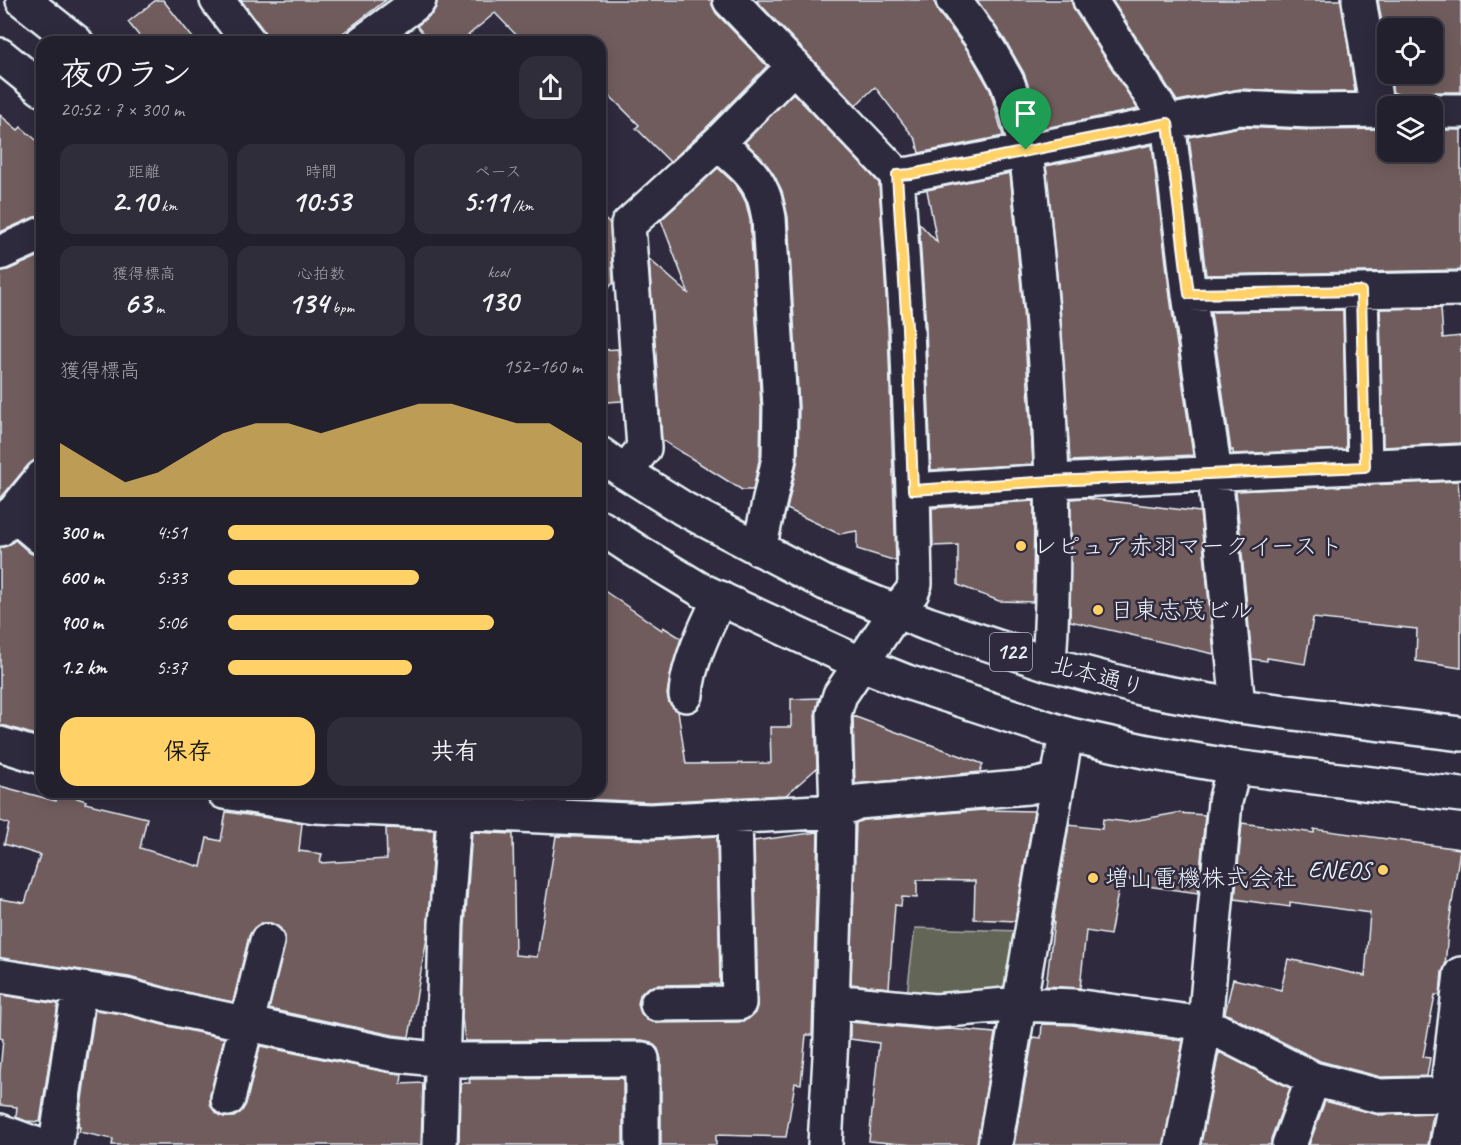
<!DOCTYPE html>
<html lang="ja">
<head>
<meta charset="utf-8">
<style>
  :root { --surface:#23202e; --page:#2f2d3a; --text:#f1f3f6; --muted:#a3a3aa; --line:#403e4a; --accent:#ffd166 }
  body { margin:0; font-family:Caveat,"Klee One",sans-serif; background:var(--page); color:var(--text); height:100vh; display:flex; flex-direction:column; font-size:22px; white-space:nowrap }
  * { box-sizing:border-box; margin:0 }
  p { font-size:20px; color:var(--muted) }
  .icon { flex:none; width:33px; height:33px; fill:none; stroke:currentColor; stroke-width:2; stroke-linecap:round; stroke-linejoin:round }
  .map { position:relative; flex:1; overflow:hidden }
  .panel { position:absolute; left:36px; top:36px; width:570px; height:762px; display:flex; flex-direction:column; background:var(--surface); border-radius:18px; box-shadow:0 3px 15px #0003,0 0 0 2px var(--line) }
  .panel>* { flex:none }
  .controls { position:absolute; left:1377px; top:18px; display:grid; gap:12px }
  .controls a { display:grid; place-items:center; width:66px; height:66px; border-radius:12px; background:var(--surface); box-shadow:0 3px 15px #0003,0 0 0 2px var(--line); font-size:30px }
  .pin { position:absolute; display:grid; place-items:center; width:51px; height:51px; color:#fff; margin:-62px -26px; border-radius:50% 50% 50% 0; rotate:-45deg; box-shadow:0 0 6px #0007 }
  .pin .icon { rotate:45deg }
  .round { display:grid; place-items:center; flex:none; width:63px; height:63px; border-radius:18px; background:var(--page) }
  .summary { display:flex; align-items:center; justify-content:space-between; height:102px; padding:0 24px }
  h1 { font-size:33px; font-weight:700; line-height:45px }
  .stats { display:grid; grid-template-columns:repeat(3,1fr); gap:9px; height:102px; padding:6px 24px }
  .stats div { display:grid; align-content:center; border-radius:15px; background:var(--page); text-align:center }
  .stats b { font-size:30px; font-weight:700 }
  .stats small { font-size:16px; font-weight:400 }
  .stats p { font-size:16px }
  .chart { height:168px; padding:12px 24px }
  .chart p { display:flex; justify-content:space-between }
  .chart svg { width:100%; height:108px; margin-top:6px; fill:var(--accent); opacity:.7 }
  .button { display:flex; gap:12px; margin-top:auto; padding:12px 24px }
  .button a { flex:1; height:69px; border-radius:18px; background:var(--accent); color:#111; font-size:24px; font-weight:700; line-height:69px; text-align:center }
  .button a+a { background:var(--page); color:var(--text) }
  ul { padding:0 24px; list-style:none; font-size:20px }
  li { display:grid; grid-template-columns:96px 72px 1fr; align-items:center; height:45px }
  li i { height:15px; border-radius:8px; background:var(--accent) }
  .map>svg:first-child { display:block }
  .green { fill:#636556; stroke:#a6aba7; stroke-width:1.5 }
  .building { fill:#6f5b5c; stroke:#e8f1f8; stroke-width:1.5 }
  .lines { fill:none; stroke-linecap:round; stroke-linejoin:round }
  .minor-casing { stroke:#e8f1f8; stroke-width:38 }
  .highway-casing { stroke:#e8f1f8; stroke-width:38 }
  .minor { stroke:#2f2a3d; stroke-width:33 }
  .highway { stroke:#2f2a3d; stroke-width:33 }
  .route-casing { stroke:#fff; stroke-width:12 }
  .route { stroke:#ffd166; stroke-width:8 }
  .poi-dot { fill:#ffd166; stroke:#2f2a3d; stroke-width:2 }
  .labels { text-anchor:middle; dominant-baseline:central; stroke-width:5; stroke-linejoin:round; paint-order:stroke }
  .shield { fill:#2f2a3d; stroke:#b0b5c0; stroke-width:1.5 }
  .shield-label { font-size:22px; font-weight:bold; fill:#e8f1f8 }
  .poi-label { font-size:24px; fill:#e8f1f8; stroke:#2f2a3d; text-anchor:start }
  .street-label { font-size:24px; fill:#e8f1f8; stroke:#2f2a3d }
</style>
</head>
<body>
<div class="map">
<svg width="1461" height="1145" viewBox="0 0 1461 1145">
  <rect width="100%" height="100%" fill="#2f2a3d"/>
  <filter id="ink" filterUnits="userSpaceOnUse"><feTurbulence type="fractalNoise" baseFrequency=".0167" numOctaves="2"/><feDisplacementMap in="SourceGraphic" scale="12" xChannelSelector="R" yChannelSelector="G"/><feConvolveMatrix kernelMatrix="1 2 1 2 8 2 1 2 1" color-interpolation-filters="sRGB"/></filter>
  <g filter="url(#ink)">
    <path class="green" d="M915 928 1022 931 1011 983C983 996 939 994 907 994Z"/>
    <path class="building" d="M156 0H163L196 42H144L128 22Z
      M241 0H386L331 42H267L264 31Z
      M437 0H712V5L716 13 767 66 705 129 670 162 636 128 639 125 600 86V42H523L495 13 460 42H430L417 26 432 14 436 7Z
      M756 0H935V3L938 12 968 51 990 90 1003 136 919 153 916 140 875 87 856 105Z
      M977 0H1071L1074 10 1138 109 1040 129 1034 102 1024 73 1005 40Z
      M1112 0H1341L1355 92H1310L1240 89 1177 101Z
      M1378 0H1461V92H1432L1423 95 1416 101 1414 106H1406L1404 100 1398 94 1393 93 1390 74H1432V28H1388V58Z
      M793 93 879 183 888 329 896 561 857 549V531L839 534 787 509 798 459 799 407 788 217 782 191 774 175 762 158 745 142Z
      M0 115 18 130 21 127 42 145V216L34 217 0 232Z
      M1240 127 1310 130 1388 129V152H1432V130H1461V270L1206 275 1189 137Z
      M1152 145 1170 297 1193 455 1070 461 1060 306 1046 166Z
      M718 168 734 183 741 193 746 203 750 220 761 407 760 456 753 490H742L662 440 649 259 689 294 661 220Z
      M1010 173 1023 309 1033 464 931 470 926 327 919 223 937 242 927 190Z
      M600 215 610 224 613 283 600 298Z
      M42 255V459L35 460 28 465 0 499V271L8 270Z
      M1441 308 1443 338 1461 336V443L1383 447 1380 309Z
      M1343 310 1346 449 1233 454V450L1231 451 1211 312Z
      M618 349 622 401 606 402 602 350Z
      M1458 481 1461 518V668L1416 661 1417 629 1313 618 1305 664 1267 658V661L1252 659 1236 491Z
      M1084 498 1200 512 1214 654 1070 621 1071 499Z
      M1034 501 1033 602 999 601 958 585V545L933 546 932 508Z
      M15 540 30 553 38 556H42V737L6 726H0V547L7 546Z
      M600 588 662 630 663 627 681 638 672 667 667 694 669 703 678 711 686 764 771 763 770 727H791V699L819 698 815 715 817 768 786 795 650 802 561 798 562 792H600Z
      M853 716 983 764 980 772 855 784Z
      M0 786 56 801 58 792 86 801 85 803 147 818 140 848 201 867 207 838 221 841 226 812 302 823 299 851 322 854 320 863 387 859 386 828 434 830 427 938 409 1037 393 1035 269 1009 285 945V936L280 928 271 923H261L254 928 249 936 233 1002 172 989 129 977 0 958V899L25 903 40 855 4 844 9 824 0 821Z
      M475 792H513V796L475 794Z
      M983 810 1034 811 1015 921 974 919 975 881 917 880V898L902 897 901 906 895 905 889 988 851 984 856 823 863 820Z
      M1177 813 1205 815 1198 893 1139 885 1125 877 1124 882H1120L1110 935 1086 931 1080 988 1046 986 1054 922H1053L1069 825 1102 829 1103 819 1127 822Z
      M1242 823 1314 833V829L1460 849 1448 931 1445 966 1442 972 1440 995H1435L1423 1057 1430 1058 1427 1076 1381 1077 1320 1061 1225 1013 1233 979 1281 990 1288 959 1365 976 1370 913 1290 902V907L1235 899Z
      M472 832 513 834 515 955 537 957 556 836 649 840 717 836 720 984 657 985 647 988 640 995 638 1004 641 1013 647 1020 657 1023 739 1022 748 1019 755 1013 758 1003 754 841 818 832 812 1035H806L801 1084 795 1083 786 1137 716 1135V1145H661V1059L658 1049 651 1042 642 1040 465 1041 462 1018 465 926Z
      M1 995 58 1004 40 1122 26 1121 16 1117 17 1107 0 1105V1072L3 1039 0 1038Z
      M95 1010 122 1014 163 1025 224 1038 210 1095V1104L215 1112 224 1117H234L241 1112 246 1104 260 1046 386 1072 402 1074 401 1084 423 1083 421 1145H112L113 1139 79 1132 80 1127H78Z
      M850 1022 933 1030 950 1029 995 1033 977 1145H913L869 1141 879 1043 850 1039Z
      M1042 1024 1072 1025 1183 1041 1164 1145H1014L1033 1037 1041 1038Z
      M1219 1052 1290 1088 1271 1139V1145L1201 1144Z
      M623 1078V1145H459L460 1083H470L469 1079Z
      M1325 1101 1379 1115 1433 1113 1428 1145H1309Z"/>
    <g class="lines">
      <g class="minor-casing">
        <path id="minor" d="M217 0 249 42
          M730 0 897 175 907 328 913 490 915 584 912 592 896 612 840 695 834 714 837 811 836 873 831 1039 825 1145
          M953 0C970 21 986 43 999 67 1002 74 1007 80 1009 87 1029 141 1031 200 1037 257 1050 392 1058 528 1049 664
          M1090 0 1168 122 1189 294 1215 474 1238 706
          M1359 0 1377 110
          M363 42 411 7 419 0
          M1432 111H1461
          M718 143C733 157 753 171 761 190 766 199 767 209 769 218L780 407 779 458 759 549
          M897 175 911 174 1239 108 1310 111 1388 110
          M0 253 42 234
          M1361 291 1365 467
          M1189 294 1461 289
          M625 472 644 448 628 225 718 143 794 66
          M913 490 1053 481 1461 462
          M12 513 42 538
          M0 529 42 477
          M686 695C687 665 707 625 720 598
          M0 744 42 757
          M224 792 315 806 650 821 837 811 858 802 1028 787 1058 780
          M0 976 126 996 168 1007 390 1054 443 1060 642 1059V1145
          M832 1001 935 1011 1019 1004 1074 1006 1205 1024 1313 1079 1379 1096 1461 1094
          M657 1004 739 1003 735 816
          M228 1099 267 941
          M0 1131 38 1145
          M56 1145 79 989
          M440 1145 446 925 456 792
          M995 1145 1066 734
          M1182 1145 1205 1024 1225 802 1234 767
          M1289 1145 1313 1079
          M1447 1145 1454 1109 1447 1093 1461 974"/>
      </g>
      <g class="highway-casing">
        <path id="highway" d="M23 0 76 42
          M0 55 42 89
          M600 454 625 472 684 509 825 583 928 624 1049 664 1144 689 1238 706 1461 734
          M600 527 635 550 701 590 862 664 907 682 1066 734 1148 752 1234 767 1461 795"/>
      </g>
      <use href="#minor" class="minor"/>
      <use href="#highway" class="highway"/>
    </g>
  </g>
  <g class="lines" filter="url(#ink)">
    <g class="route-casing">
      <path id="route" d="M1168 123 1189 294 1361 291 1365 467 1053 481 913 490 907 328 897 175 911 174Z"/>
    </g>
    <use href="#route" class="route"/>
  </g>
  <g class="poi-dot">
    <circle cx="1021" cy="546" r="6"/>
    <circle cx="1098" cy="610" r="6"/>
    <circle cx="1383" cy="870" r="6"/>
    <circle cx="1093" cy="878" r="6"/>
  </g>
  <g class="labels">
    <rect class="shield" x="990" y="633" width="42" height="38" rx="4.5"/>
    <g class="shield-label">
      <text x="1011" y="652">122</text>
    </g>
    <g class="poi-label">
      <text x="1033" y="546">レピュア赤羽マークイースト</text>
      <text x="1110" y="610">日東志茂ビル</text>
      <text x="1371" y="870" text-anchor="end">ENEOS</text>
      <text x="1105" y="878">増山電機株式会社</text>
    </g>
    <g class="street-label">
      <text transform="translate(1098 676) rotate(15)">北本通り</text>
    </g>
  </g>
</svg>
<div class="controls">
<a><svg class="icon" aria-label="locate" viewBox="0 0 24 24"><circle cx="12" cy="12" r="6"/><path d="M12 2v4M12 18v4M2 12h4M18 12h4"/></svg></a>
<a><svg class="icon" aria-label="layers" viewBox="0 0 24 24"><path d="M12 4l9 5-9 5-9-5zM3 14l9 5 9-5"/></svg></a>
</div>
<div class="pin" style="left:1026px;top:150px;background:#1e9e55"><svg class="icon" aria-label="arrive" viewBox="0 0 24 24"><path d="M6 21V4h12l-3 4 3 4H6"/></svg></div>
<section class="panel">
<div class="summary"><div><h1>夜のラン</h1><p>20:52 · 7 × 300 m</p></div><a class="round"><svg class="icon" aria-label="share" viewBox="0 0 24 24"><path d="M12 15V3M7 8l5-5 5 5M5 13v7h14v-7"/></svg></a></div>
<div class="stats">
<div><p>距離</p><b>2.10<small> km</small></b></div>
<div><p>時間</p><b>10:53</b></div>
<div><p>ペース</p><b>5:11<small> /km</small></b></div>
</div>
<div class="stats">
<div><p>獲得標高</p><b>63<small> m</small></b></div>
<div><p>心拍数</p><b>134<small> bpm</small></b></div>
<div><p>kcal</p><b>130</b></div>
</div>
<div class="chart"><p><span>獲得標高</span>152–160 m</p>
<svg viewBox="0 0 160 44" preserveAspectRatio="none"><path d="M0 44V22L10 30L20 38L30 34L40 26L50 18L60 14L70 14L80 18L90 14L100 10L110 6L120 6L130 10L140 14L150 14L160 22V44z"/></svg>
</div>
<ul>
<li><b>300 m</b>4:51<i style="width:92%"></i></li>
<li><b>600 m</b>5:33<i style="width:54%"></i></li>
<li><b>900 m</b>5:06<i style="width:75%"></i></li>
<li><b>1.2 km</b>5:37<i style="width:52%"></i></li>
</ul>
<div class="button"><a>保存</a><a>共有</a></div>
</section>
</div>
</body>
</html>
